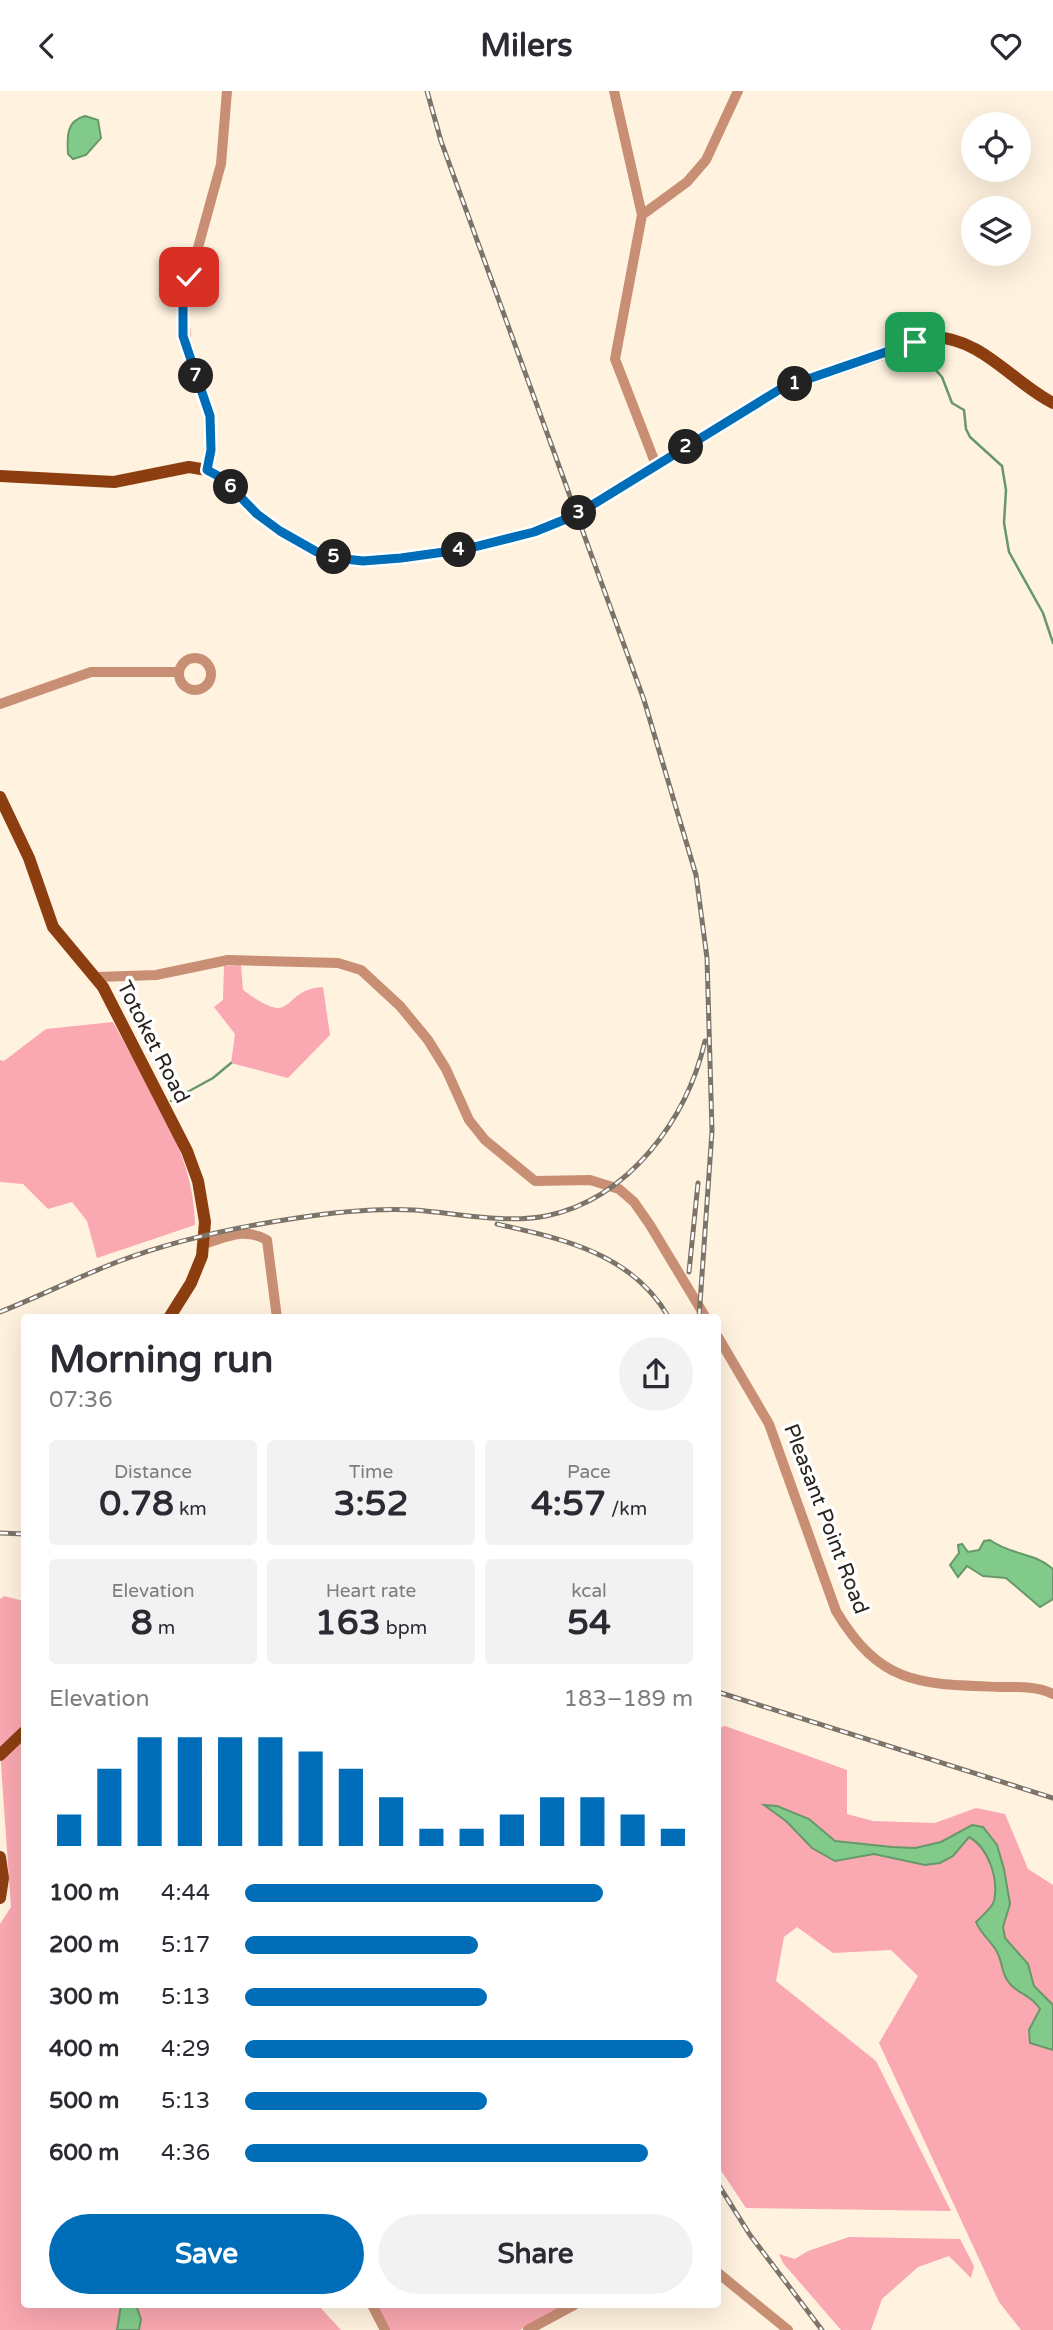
<!DOCTYPE html>
<html lang="en">
<head>
<meta charset="utf-8">
<style>
  :root { --surface:#fff; --page:#f2f2f3; --text:#2b2b33; --muted:#7c7c81; --accent:#006db8 }
  body { margin:0; font-family:"Varela Round",sans-serif; background:var(--page); color:var(--text); height:100vh; display:flex; flex-direction:column; font-size:26px; white-space:nowrap }
  * { box-sizing:border-box; margin:0 }
  p { font-size:23px; color:var(--muted) }
  .icon { flex:none; width:38px; height:38px; fill:none; stroke:currentColor; stroke-width:2; stroke-linecap:round; stroke-linejoin:round }
  .map { position:relative; flex:1; overflow:hidden }
  .drawer { position:absolute; left:21px; top:1223px; width:700px; height:994px; display:flex; flex-direction:column; background:var(--surface); border-radius:7px; box-shadow:0 7px 28px #0002 }
  .drawer>* { flex:none }
  .fabs { position:absolute; left:961px; top:21px; display:grid; gap:14px }
  .fabs a { display:grid; place-items:center; width:70px; height:70px; border-radius:50%; background:var(--surface); box-shadow:0 7px 28px #0002; font-size:35px }
  .pin { position:absolute; display:grid; place-items:center; width:60px; height:60px; color:#fff; margin:-30px; border-radius:14px; box-shadow:0 4px 10px #0006 }
  .km { position:absolute; width:35px; height:35px; margin:-18px; border-radius:50%; background:#222; color:#fff; font-size:19px; line-height:35px; text-align:center }
  .round { display:grid; place-items:center; flex:none; width:74px; height:74px; border-radius:37px; background:var(--page) }
  .summary { display:flex; align-items:center; justify-content:space-between; height:119px; padding:0 28px }
  h1 { font-size:38px; font-weight:800; line-height:52px }
  .metrics { display:grid; grid-template-columns:repeat(3,1fr); gap:10px; height:119px; padding:7px 28px }
  .metrics div { display:grid; align-content:center; border-radius:7px; background:var(--page); text-align:center }
  .metrics b { font-size:35px; font-weight:800 }
  .metrics small { font-size:19px; font-weight:400 }
  .metrics p { font-size:19px }
  .chart { height:196px; padding:14px 28px }
  .chart p { display:flex; justify-content:space-between }
  .chart svg { width:100%; height:126px; margin-top:7px; stroke:var(--accent); stroke-width:6 }
  .cta { display:flex; gap:14px; margin-top:auto; padding:14px 28px }
  .cta a { flex:1; height:80px; border-radius:42px; background:var(--accent); color:#fff; font-size:28px; font-weight:800; line-height:80px; text-align:center }
  .cta a+a { background:var(--page); color:var(--text) }
  ul { padding:0 28px; list-style:none; font-size:23px }
  li { display:grid; grid-template-columns:112px 84px 1fr; align-items:center; height:52px }
  li i { height:18px; border-radius:9px; background:var(--accent) }
  header { display:flex; justify-content:space-between; align-items:center; height:91px; padding:0 28px; background:var(--surface); font-size:32px; font-weight:800 }
  .map>svg:first-child { display:block }
  .green { fill:#faa8b1 }
  .water { fill:#82ca8a; stroke:#679869; stroke-width:2 }
  .lines { fill:none; stroke-linecap:round; stroke-linejoin:round }
  .stream { stroke:#679869; stroke-width:2.5 }
  .minor { stroke:#c88f75; stroke-width:10 }
  .major { stroke:#8c3e11; stroke-width:12 }
  .rail-casing { stroke:#7c7468; stroke-width:5 }
  .rail { stroke:#fff; stroke-width:2.5; stroke-dasharray:8; stroke-linecap:butt }
  .route-casing { stroke:#fff; stroke-width:14 }
  .route { stroke:#006db8; stroke-width:9 }
  .labels { text-anchor:middle; dominant-baseline:central; stroke-width:7; stroke-linejoin:round; paint-order:stroke }
  .street-label { font-size:21px; fill:#28241d; stroke:#fff }
</style>
</head>
<body>
<header><svg class="icon" aria-label="back" viewBox="0 0 24 24"><path d="M15 5l-7 7 7 7"/></svg>Milers<svg class="icon" aria-label="heart" viewBox="0 0 24 24"><path d="M12 20l-8-8c-3-5 5-10 8-4 3-6 11-1 8 4z"/></svg></header>
<div class="map">
<svg width="1053" height="2239" viewBox="0 0 1053 2239">
  <rect width="100%" height="100%" fill="#fff2df"/>
  <path class="green" d="M241 874 243 899C298 940 279 898 323 896L330 944 288 987 231 972 235 943 214 916 223 909 224 875Z
    M113 931C146 994 195 1061 195 1134L97 1167 87 1130 72 1111 48 1118 23 1093 0 1091V969L4 970 46 938Z
    M4 1505 24 1510V2214H318L341 2239H0V1833L11 1816 0 1659V1508Z
    M725 1635 847 1679V1723L873 1730 935 1732 976 1717 1005 1723 1028 1778 1053 1794V2239H1021L999 2211 879 1952 918 1885 891 1859 833 1862 797 1836 784 1846 776 1890 876 1970 951 2120 746 2117 718 2075V1637Z
    M849 2146 960 2148 974 2175 971 2187 949 2165 918 2176 882 2208 871 2239H841L783 2172 779 2163 795 2168 808 2160Z
    M376 2214H565L520 2239H389Z"/>
  <path class="water" d="M85 25 98 29 101 47 86 64 73 68 68 63C67 46 66 30 85 25Z
    M990 1449C1010 1464 1034 1461 1053 1478V1508L1040 1516 1006 1487 983 1485 967 1475 958 1486 950 1474 959 1462 958 1454 962 1453 968 1461 979 1459 984 1450Z
    M764 1714 777 1715 809 1728 835 1750 892 1756 915 1757 941 1751 972 1734 983 1736 997 1754 1004 1778 1010 1813 1003 1836 1005 1847 1028 1873 1034 1895 1053 1914V1959L1030 1952 1029 1939 1040 1918C1032 1905 1021 1904 1011 1894 1002 1885 1003 1874 998 1863 993 1851 981 1844 976 1831 982 1825 992 1817 994 1810 999 1788 988 1756 969 1746L953 1765 940 1772 925 1774 874 1763 835 1770 812 1757 786 1730Z
    M121 2214H136L141 2228 139 2239H117Z"/>
  <g class="lines">
    <path class="stream" d="M933 276 942 286 952 312 964 319 966 338 970 346 1002 375 1006 399 1004 432 1009 461 1043 522 1053 552
      M171 1010 213 987 231 972"/>
    <path class="minor" d="M614 0 642 124 615 268 656 374
      M642 124 687 91 706 69 738 0
      M207 379 211 359 210 325 187 261 183 211 221 73 227 0
      M179 583a16 16 0 1 1 32 0a16 16 0 1 1-32 0Z
      M0 613 91 581H179
      M97 886 156 884 228 869 338 872 361 879 400 915 428 949 446 978 469 1029 485 1049 535 1090 590 1089 619 1098 634 1111 650 1134 706 1227
      M204 1153C227 1146 244 1136 267 1149L277 1227
      M718 1246 769 1333 836 1520C881 1595 920 1593 1000 1596 1017 1596 1037 1595 1053 1603
      M718 2182 788 2239
      M372 2214 385 2239
      M528 2239 574 2214"/>
    <path class="major" d="M0 385 114 391 189 376 207 379 222 387 257 423 280 440 317 461 336 467 363 470 401 467 466 458 534 441 576 424 782 297 933 246C982 247 1012 291 1053 312
      M0 706 29 767 53 836 103 896 187 1060 198 1090 205 1131 202 1165 191 1192 169 1227
      M0 1664 24 1641
      M0 1766 3 1787 0 1807"/>
    <g class="rail-casing">
      <path id="rail" d="M427 0 441 50 644 609 696 784 707 867 712 1040 699 1227
        M497 1133C564 1148 633 1163 669 1227
        M689 1181 698 1092
        M0 1221C40 1205 78 1186 117 1171 175 1149 236 1136 297 1127 336 1121 375 1117 414 1119 457 1122 503 1133 546 1125 629 1108 687 1028 705 950
        M0 1442 24 1443
        M718 1601 1053 1707
        M718 2093 750 2144 822 2239"/>
    </g>
    <use href="#rail" class="rail"/>
  </g>
  <g class="lines">
    <g class="route-casing">
      <path id="route" d="M189 186 183 211V245L210 325 211 359 207 379 222 387 257 423 280 440 317 461 336 467 363 470 401 467 466 458 534 441 576 424 782 297 915 251"/>
    </g>
    <use href="#route" class="route"/>
  </g>
  <g class="labels">
    <g class="street-label">
      <text transform="translate(153 951) rotate(63)">Totoket Road</text>
      <text transform="translate(826 1428) rotate(69)">Pleasant Point Road</text>
    </g>
  </g>
</svg>
<div class="fabs">
<a><svg class="icon" aria-label="locate" viewBox="0 0 24 24"><circle cx="12" cy="12" r="6"/><path d="M12 2v4M12 18v4M2 12h4M18 12h4"/></svg></a>
<a><svg class="icon" aria-label="layers" viewBox="0 0 24 24"><path d="M12 4l9 5-9 5-9-5zM3 14l9 5 9-5"/></svg></a>
</div>
<div class="pin" style="left:915px;top:251px;background:#1e9e55"><svg class="icon" aria-label="arrive" viewBox="0 0 24 24"><path d="M6 21V4h12l-3 4 3 4H6"/></svg></div>
<div class="pin" style="left:189px;top:186px;background:#d93025"><svg class="icon" aria-label="check" viewBox="0 0 24 24"><path d="M5 12l5 5 9-10"/></svg></div>
<b class="km" style="left:795px;top:293px">1</b>
<b class="km" style="left:686px;top:356px">2</b>
<b class="km" style="left:579px;top:422px">3</b>
<b class="km" style="left:459px;top:459px">4</b>
<b class="km" style="left:334px;top:466px">5</b>
<b class="km" style="left:231px;top:396px">6</b>
<b class="km" style="left:196px;top:285px">7</b>
<section class="drawer">
<div class="summary"><div><h1>Morning run</h1><p>07:36</p></div><a class="round"><svg class="icon" aria-label="share" viewBox="0 0 24 24"><path d="M12 15V3M7 8l5-5 5 5M5 13v7h14v-7"/></svg></a></div>
<div class="metrics">
<div><p>Distance</p><b>0.78<small> km</small></b></div>
<div><p>Time</p><b>3:52</b></div>
<div><p>Pace</p><b>4:57<small> /km</small></b></div>
</div>
<div class="metrics">
<div><p>Elevation</p><b>8<small> m</small></b></div>
<div><p>Heart rate</p><b>163<small> bpm</small></b></div>
<div><p>kcal</p><b>54</b></div>
</div>
<div class="chart"><p><span>Elevation</span>183–189 m</p>
<svg viewBox="0 0 160 44" preserveAspectRatio="none"><path d="M5 44V33M15 44V17M25 44V6M35 44V6M45 44V6M55 44V6M65 44V11M75 44V17M85 44V27M95 44V38M105 44V38M115 44V33M125 44V27M135 44V27M145 44V33M155 44V38"/></svg>
</div>
<ul>
<li><b>100 m</b>4:44<i style="width:80%"></i></li>
<li><b>200 m</b>5:17<i style="width:52%"></i></li>
<li><b>300 m</b>5:13<i style="width:54%"></i></li>
<li><b>400 m</b>4:29<i style="width:100%"></i></li>
<li><b>500 m</b>5:13<i style="width:54%"></i></li>
<li><b>600 m</b>4:36<i style="width:90%"></i></li>
</ul>
<div class="cta"><a>Save</a><a>Share</a></div>
</section>
</div>
</body>
</html>
